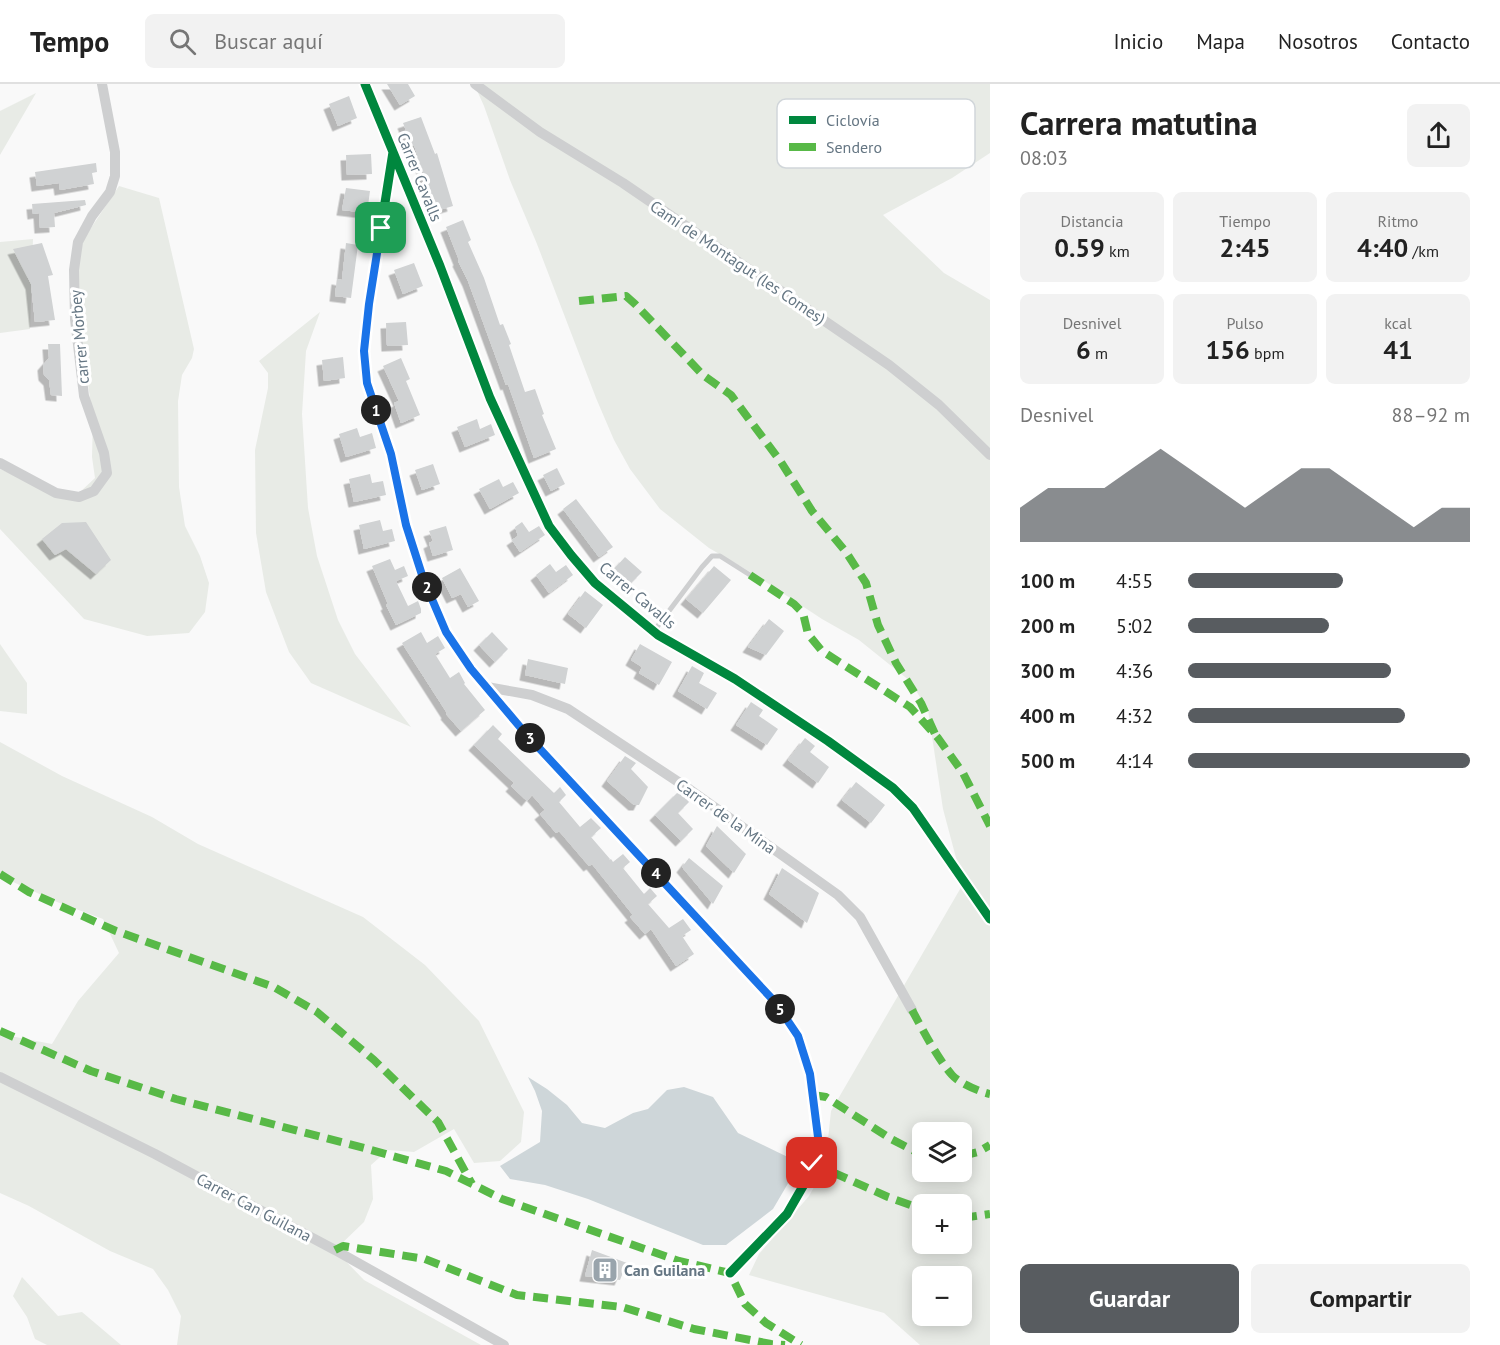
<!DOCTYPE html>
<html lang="es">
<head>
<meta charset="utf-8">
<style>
  :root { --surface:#fff; --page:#f2f2f2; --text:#222; --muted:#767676; --line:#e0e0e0; --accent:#585c60 }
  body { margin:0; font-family:"PT Sans",sans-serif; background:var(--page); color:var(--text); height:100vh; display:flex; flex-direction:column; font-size:22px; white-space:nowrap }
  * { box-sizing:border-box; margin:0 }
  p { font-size:20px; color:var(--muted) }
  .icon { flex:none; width:33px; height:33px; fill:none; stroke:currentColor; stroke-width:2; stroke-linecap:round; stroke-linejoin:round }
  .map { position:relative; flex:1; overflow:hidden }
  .sheet { display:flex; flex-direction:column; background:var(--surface); width:510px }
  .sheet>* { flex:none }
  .controls { position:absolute; left:912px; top:1038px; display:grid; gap:12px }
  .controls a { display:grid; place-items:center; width:60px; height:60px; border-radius:9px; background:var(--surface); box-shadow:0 3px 15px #0003; font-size:30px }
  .pin { position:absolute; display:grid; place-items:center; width:51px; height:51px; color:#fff; margin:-26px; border-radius:12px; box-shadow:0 3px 9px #0006 }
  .km { position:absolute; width:30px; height:30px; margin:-15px; border-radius:50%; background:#222; color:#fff; font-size:16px; line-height:30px; text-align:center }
  .round { display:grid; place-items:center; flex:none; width:63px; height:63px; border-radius:9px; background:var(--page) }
  .overview { display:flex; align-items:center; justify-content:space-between; height:102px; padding:0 30px }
  h1 { font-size:33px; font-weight:700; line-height:45px }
  .stats { display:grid; grid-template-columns:repeat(3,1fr); gap:9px; height:102px; padding:6px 30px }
  .stats div { display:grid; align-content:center; border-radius:9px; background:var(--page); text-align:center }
  .stats b { font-size:26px; font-weight:700 }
  .stats small { font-size:16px; font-weight:400 }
  .stats p { font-size:16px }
  .chart { height:168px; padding:12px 30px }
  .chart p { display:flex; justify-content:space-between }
  .chart svg { width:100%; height:108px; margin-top:6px; fill:var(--accent); opacity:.7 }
  .button { display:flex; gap:12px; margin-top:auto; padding:12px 30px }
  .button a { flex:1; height:69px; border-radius:9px; background:var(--accent); color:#fff; font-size:24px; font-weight:700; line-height:69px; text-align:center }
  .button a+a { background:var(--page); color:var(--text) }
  ul { padding:0 30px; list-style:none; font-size:20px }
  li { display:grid; grid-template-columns:96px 72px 1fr; align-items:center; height:45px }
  li i { height:15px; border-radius:8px; background:var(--accent) }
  header { display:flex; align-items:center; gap:36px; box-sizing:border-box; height:84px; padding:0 30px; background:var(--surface); border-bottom:2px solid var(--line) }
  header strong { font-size:28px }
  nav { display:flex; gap:33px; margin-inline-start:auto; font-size:21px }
  .search { width:420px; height:54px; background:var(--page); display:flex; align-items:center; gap:15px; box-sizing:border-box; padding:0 21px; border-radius:9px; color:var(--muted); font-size:22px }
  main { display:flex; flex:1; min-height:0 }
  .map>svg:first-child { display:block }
  .green { fill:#e8ebe6; fill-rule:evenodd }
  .water { fill:#ced6d9 }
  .building { fill:#d0d2d3; filter:url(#shadow) }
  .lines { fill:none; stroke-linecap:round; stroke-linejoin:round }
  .lane { stroke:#cecfd0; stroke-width:5 }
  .street { stroke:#cecfd0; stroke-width:10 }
  .quiet { stroke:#58b947; stroke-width:8; stroke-dasharray:15 8; stroke-linecap:butt }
  .cycleway-casing { stroke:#fff; stroke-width:13 }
  .cycleway { stroke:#00873e; stroke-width:9 }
  .route-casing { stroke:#fff; stroke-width:12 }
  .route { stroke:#1a73e8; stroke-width:8 }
  .labels { text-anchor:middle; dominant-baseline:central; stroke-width:6; stroke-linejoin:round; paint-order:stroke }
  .street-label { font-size:16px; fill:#657683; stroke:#fff }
  .poi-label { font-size:16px; font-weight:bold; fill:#657683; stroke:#fff; text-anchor:start }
  .key { fill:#fff; stroke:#d1d6da; stroke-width:1.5 }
  .key-label { font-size:16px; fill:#657683 }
</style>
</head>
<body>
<header>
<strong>Tempo</strong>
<div class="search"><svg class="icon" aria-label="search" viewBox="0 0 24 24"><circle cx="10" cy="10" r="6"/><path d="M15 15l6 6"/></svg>Buscar aquí</div>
<nav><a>Inicio</a><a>Mapa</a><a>Nosotros</a><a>Contacto</a></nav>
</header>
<main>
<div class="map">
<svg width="990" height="1261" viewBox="0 0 990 1261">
  <defs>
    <filter id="shadow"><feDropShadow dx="-5.5" dy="5.5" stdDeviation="0" flood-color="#0004"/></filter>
  </defs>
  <rect width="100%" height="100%" fill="#f9f9f9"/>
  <path class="green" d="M474 0H990V69L952 94 883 131 944 189 990 216V1261H920L884 1229 749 1191 759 1170 809 1112 825 1084 831 1027 963 800 943 725 928 626 910 597 859 556 822 535 752 489 709 464 660 425 630 385 614 356 596 314 537 160 510 96 484 22ZM922 1048H962V1088H922ZM922 1120H962V1160H922ZM922 1192H962V1232H922Z
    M36 9 0 71V27Z
    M119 102 159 114 194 265 192 274 182 291 178 317 179 403 185 442 200 472 209 499 205 528 189 549 147 552 84 535 0 445V385L56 408 79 409 95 394 92 373 93 334 79 240V162Z
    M33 155 30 245 0 249V158Z
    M320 228 306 267 302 330 308 424 317 472 338 536 355 570 411 643 311 599 289 568 266 508 256 449 255 366 268 304V289L259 277Z
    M0 560 27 599V630L0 627Z
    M0 658 62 692 152 733 198 760 363 833 425 881 479 937 524 1028 521 1058 500 1077 474 1079 454 1045 414 1068 388 1066 371 1081 373 1115 364 1138 335 1166 364 1196 481 1261H177L181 1232 168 1206 153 1185 110 1167 29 1122 0 1109V950L52 960 78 917 119 869 103 835 57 818 0 792Z
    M22 1193 58 1232 82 1228 121 1261H47L35 1255 27 1233 13 1212Z"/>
  <path class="water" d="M528 993 547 1005 567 1021 582 1039 605 1044 633 1029 648 1025 667 1006 684 1003 713 1013 738 1049 800 1079 773 1125 726 1161H703L588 1115 545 1101 510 1095 500 1082 540 1058 542 1027 535 1007Z"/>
  <path class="building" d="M387 0H408L415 12 400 21Z
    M349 12 357 34 338 42 329 20Z
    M421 33 435 70 437 69 453 122 436 127 414 61 412 62 403 39Z
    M371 70 372 90 347 91 346 71Z
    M96 79 97 88 92 89 94 100 60 106 59 99 37 102 35 88Z
    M346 104 370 107 367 129 342 126Z
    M85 116 86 121 54 129 55 143 40 144 39 129 33 130 32 120Z
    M463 136 471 156 468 158 484 194 500 241 503 240 511 260 509 261 525 308 535 305 544 330 542 331 556 365 534 374 508 300 506 301 468 197 458 177 459 176 446 143Z
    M42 159 53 191 48 192 55 236 35 238 31 200 13 165Z
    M346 159 358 161 351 214 335 212 337 195 342 196Z
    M414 179 423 202 403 210 394 186Z
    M406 238 408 261 387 262 386 239Z
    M48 260H60L62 312 51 311 49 296 44 291 43 281 49 274Z
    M343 273 345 294 324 297 322 276Z
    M401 274 410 295 406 297 420 331 401 339 394 319 399 317 383 282Z
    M477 335 480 345 491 340 495 351 465 363 457 343Z
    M357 344 360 353 372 349 376 364 346 373 339 350Z
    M433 380 440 400 422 406 415 386Z
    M557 384 565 400 551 407 543 391Z
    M370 390 372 399 383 397 386 411 354 418 349 395Z
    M499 395 503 403 513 398 519 409 490 425 479 405Z
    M576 415 613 463 599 473 563 425Z
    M380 436 383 447 392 445 395 457 364 465 359 441Z
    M86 438 111 476 96 490 66 465 55 471 42 455 62 439Z
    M522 438 529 448 539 442 545 451 520 468 512 456 518 452 515 443Z
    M446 442 453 466 433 472 429 459 433 457 429 447Z
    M625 473 642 488 629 501 613 486Z
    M390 475 395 486 404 482 408 492 396 497 408 522 418 517 421 525V529L396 541 386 521 388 520 372 482Z
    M550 480 556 488 566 481 573 491 549 509 536 491Z
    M714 482 731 496 703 529 686 515Z
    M460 484 479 517 468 523 461 510 452 514 442 494Z
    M585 507 603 521 586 544 568 530Z
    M769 535 784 547 766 571 748 563Z
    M421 548 427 559 438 552 445 564 435 570 450 594 459 588 465 599 464 600 485 626 461 647 446 630 447 629 402 559Z
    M492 548 508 565 495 578 479 561Z
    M640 560 672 578 659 601 639 589 642 583 631 576Z
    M528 575 568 584 565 600 525 591Z
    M692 582 704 589 699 599 717 609 707 625 678 607Z
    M751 618 763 626 759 632 778 645 767 661 736 641Z
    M493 641 502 650 498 655 554 709 560 703 566 711 559 718 580 743 591 734 601 744 591 753 610 775 609 776 611 775 613 778 623 770 630 778 623 784 644 810 650 804 657 812 648 820 669 844 683 835 691 846 682 852 694 870 676 882 651 845 645 850 630 833 633 831 592 780 589 782 559 747 556 749 540 730 545 726 532 711 527 717 511 702 514 699 474 661Z
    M805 654 815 662 810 668 829 683 818 699 788 676Z
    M625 672 636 679 631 685 648 703 639 721H634L607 697Z
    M856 698 885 721 871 739 842 716Z
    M679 707 689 718 678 729 693 745 681 757 655 731Z
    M717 742 746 770 734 789 706 762Z
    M689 774 723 802 713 820 682 783Z
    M782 784 819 809 807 839 769 810Z
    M592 1166 627 1179 620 1196 585 1192Z"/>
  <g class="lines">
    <path class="lane" d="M654 547 702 483 712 472H720L750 491"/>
    <path class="street" d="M365 0 440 182 490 314 549 442 571 471 595 499 658 551 735 595 828 657 893 704 913 724 990 835
      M475 0 540 48 623 99 889 281 939 321 990 371
      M393 68 369 220 364 267 367 299 391 370 406 441 423 494 446 548 471 585 526 650 775 918 798 952 810 990 818 1053 810 1090 787 1130 730 1189
      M0 379 56 409 79 413 94 407 107 389 104 369 84 312 75 235 74 186 78 158 92 132 110 108 115 92V68L102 0
      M487 603 532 611 568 625 689 705 838 811 860 833 912 926
      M0 993 155 1070 335 1166 504 1261"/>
    <path class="quiet" d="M579 217 626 212 635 220 703 291 731 311 781 378 812 427 846 468 866 499 878 541 896 579 921 619 935 650
      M750 491 794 520 803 529 808 550 822 567 910 623 938 654 963 689 990 742
      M0 790 29 808 116 847 274 903 317 928 374 976 438 1038 472 1100
      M912 926C924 948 936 972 952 991 959 999 980 1008 990 1010
      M0 947 91 987 176 1015 364 1064 446 1087 502 1115 679 1177 730 1189 745 1220 766 1239 801 1261
      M813 1011 826 1013 891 1055 922 1071
      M962 1072 978 1068 990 1061
      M812 1079 888 1113 922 1125
      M962 1134 990 1130
      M335 1166 343 1162 425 1175 517 1211 622 1223 694 1245 771 1260 785 1261"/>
    <g class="cycleway-casing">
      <path id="cycleway" d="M365 0 440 182 490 314 549 442 571 471 595 499 658 551 735 595 828 657 893 704 913 724 990 835
        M393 68 369 220 364 267 367 299 391 370 406 441 423 494 446 548 471 585 526 650 775 918 798 952 810 990 818 1053 810 1090 787 1130 730 1189"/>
    </g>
    <use href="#cycleway" class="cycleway"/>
  </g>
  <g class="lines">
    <g class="route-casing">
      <path id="route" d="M381 144 369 220 364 267 367 299 391 370 406 441 423 494 446 548 471 585 526 650 775 918 798 952 810 990 818 1053 812 1079"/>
    </g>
    <use href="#route" class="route"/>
  </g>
  <defs>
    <g id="building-square" transform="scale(1.35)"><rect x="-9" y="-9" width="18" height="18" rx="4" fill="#99a4ac" stroke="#fff"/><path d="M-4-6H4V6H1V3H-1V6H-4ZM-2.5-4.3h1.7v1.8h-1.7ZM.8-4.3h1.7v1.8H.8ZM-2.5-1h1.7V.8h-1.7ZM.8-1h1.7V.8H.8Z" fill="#fff"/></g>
  </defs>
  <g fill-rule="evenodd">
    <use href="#building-square" x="605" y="1186"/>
  </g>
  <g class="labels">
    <g class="street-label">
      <text transform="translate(420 93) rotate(68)">Carrer Cavalls</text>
      <text transform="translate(738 178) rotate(34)">Camí de Montagut (les Comes)</text>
      <text transform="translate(79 253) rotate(-95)">carrer Morbey</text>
      <text transform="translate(638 511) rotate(40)">Carrer Cavalls</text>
      <text transform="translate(726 732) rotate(35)">Carrer de la Mina</text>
      <text transform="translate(254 1123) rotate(28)">Carrer Can Guilana</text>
    </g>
    <g class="poi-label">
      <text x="624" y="1186">Can Guilana</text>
    </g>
  </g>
  <rect x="777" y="15" width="198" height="69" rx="9" class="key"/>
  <rect x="789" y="32" width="27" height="8" fill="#00873e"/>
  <rect x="789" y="59" width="27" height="8" fill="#58b947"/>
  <g class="key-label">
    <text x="826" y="42">Ciclovía</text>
    <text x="826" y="69">Sendero</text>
  </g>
</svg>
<div class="controls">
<a><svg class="icon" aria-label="layers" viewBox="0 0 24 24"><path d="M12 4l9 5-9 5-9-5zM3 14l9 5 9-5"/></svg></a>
<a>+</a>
<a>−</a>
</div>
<div class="pin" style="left:381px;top:144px;background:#1e9e55"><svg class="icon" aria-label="arrive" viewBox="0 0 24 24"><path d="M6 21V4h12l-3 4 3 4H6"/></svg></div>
<div class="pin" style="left:812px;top:1079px;background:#d93025"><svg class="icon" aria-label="check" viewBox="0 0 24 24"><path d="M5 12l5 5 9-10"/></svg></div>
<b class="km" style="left:376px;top:326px">1</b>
<b class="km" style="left:427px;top:503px">2</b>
<b class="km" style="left:530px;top:654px">3</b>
<b class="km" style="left:656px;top:789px">4</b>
<b class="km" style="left:780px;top:925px">5</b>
</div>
<section class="sheet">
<div class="overview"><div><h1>Carrera matutina</h1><p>08:03</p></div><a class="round"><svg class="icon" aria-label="share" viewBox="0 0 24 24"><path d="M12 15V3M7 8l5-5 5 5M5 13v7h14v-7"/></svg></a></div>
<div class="stats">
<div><p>Distancia</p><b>0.59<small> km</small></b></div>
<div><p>Tiempo</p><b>2:45</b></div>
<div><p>Ritmo</p><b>4:40<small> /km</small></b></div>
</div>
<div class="stats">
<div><p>Desnivel</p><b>6<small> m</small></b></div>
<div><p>Pulso</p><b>156<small> bpm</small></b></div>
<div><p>kcal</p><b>41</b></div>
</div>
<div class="chart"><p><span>Desnivel</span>88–92 m</p>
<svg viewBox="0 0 160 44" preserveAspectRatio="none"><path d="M0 44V30L10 22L20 22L30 22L40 14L50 6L60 14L70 22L80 30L90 22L100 14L110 14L120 22L130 30L140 38L150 30L160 30V44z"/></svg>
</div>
<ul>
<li><b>100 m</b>4:55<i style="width:55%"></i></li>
<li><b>200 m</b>5:02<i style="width:50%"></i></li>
<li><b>300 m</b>4:36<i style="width:72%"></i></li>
<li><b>400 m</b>4:32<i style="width:77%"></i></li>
<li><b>500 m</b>4:14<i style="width:100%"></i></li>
</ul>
<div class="button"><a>Guardar</a><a>Compartir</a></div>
</section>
</main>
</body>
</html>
